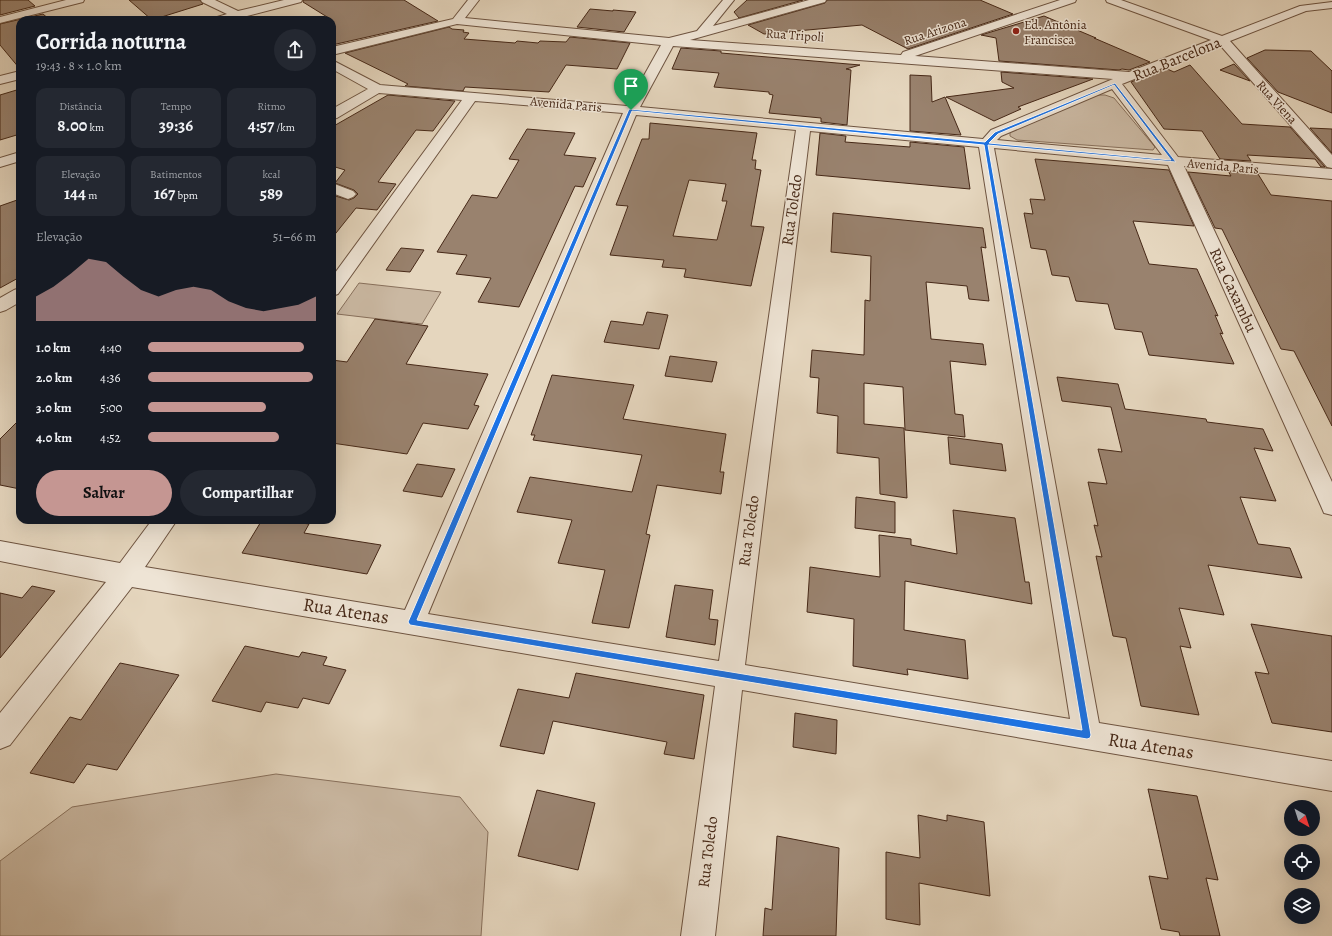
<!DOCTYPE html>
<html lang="pt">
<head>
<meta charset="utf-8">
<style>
  :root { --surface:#171b24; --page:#242831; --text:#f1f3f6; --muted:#9ea1a6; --accent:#c59692 }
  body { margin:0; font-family:Alegreya,serif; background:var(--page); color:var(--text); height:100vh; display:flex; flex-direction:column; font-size:15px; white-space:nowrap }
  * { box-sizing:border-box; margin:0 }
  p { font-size:13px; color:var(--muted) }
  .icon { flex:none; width:22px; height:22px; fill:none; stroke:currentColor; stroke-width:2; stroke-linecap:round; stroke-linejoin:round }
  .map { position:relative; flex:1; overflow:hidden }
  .drawer { position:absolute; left:16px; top:16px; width:320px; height:508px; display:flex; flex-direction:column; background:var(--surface); border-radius:12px; box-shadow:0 4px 16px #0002 }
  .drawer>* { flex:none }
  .needle { width:26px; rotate:141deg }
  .fabs { position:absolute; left:1284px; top:800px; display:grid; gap:8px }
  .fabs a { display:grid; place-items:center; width:36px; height:36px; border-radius:50%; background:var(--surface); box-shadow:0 4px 16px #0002; font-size:20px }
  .pin { position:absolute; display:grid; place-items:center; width:34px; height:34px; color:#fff; margin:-41px -17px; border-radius:50% 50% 50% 0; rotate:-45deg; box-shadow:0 0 4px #0007 }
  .pin .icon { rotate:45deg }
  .round { display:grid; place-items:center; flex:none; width:42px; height:42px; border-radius:21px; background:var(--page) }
  .overview { display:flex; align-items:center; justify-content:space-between; height:68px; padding:0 20px }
  h1 { font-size:22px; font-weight:700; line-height:30px }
  .stats { display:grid; grid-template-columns:repeat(3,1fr); gap:6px; height:68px; padding:4px 20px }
  .stats div { display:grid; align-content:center; border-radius:10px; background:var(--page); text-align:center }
  .stats b { font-size:17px; font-weight:700 }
  .stats small { font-size:11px; font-weight:400 }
  .stats p { font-size:11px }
  .chart { height:112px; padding:8px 20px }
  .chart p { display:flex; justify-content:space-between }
  .chart svg { width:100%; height:72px; margin-top:4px; fill:var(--accent); opacity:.7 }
  .cta { display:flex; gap:8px; margin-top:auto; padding:8px 20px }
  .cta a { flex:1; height:46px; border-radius:24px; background:var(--accent); color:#111; font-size:16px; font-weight:700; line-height:46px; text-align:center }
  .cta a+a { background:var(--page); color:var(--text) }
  ul { padding:0 20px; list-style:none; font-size:13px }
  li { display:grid; grid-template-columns:64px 48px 1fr; align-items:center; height:30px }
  li i { height:10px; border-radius:5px; background:var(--accent) }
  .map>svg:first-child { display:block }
  .green { fill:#cab8a2; stroke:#88705c }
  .building { fill:#99826e; stroke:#462817; fill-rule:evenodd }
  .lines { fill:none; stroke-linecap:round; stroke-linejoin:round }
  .minor-casing { stroke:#6e5441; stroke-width:2 }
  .minor { fill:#eee4d5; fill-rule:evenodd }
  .route { fill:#1a73e8; stroke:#fff; fill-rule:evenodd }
  .poi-dot { fill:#8f2418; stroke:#eee4d5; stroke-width:1.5 }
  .labels { text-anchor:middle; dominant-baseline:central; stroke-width:3; stroke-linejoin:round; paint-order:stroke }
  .far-poi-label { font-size:13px; fill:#462817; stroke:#eee4d5; text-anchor:start }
  .far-street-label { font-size:13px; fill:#462817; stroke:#eee4d5 }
  .street-label { font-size:16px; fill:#462817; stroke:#eee4d5 }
  .near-street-label { font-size:19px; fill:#462817; stroke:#eee4d5 }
</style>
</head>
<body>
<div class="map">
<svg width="1332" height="936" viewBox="0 0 1332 936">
  <rect width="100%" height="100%" fill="#e5d6be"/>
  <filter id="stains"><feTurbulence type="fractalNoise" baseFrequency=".005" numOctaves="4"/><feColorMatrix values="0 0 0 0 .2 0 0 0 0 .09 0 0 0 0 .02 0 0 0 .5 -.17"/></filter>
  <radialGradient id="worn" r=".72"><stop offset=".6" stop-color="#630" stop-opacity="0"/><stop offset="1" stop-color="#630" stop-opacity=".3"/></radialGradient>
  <path class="green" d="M1096 95H1105L1114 98 1155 147 1153 150 1017 140 1010 136V131Z
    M359 283 441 292 422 324 337 314Z
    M276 774 460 797 488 832 481 936H0V861L72 807Z"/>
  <path class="building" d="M0 0H28L35 6 0 15Z
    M129 0H200L203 4 152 20Z
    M303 0H404L438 21 332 45V20L303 2Z
    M747 0H803L739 18 734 12Z
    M827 0H980L1013 14 908 49 862 25 764 34 748 25 825 3Z
    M590 9 613 11V10L636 12 624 32 577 27Z
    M43 14 50 20H20V69L0 45V24Z
    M1044 16 1096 38H1094L1150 62 1129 70 1122 69 1119 70 999 61 996 38 981 35Z
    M449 27 452 29 464 30 463 32 469 33 464 39 515 43 517 41 538 43 540 41 566 42 570 37 630 43 617 69 566 65 549 92 465 87 463 91 405 86 408 84 345 53Z
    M681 48 721 51V53L860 65 846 69 851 70 847 125 821 122V118L769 113 773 95 769 94V92L714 87 719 73 672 69Z
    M1265 50 1311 51 1332 71V113L1278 92 1247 58Z
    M1234 64 1250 81 1220 70Z
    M1190 65 1242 124 1290 127 1325 167H1321L1315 159 1247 155 1251 161 1220 159 1202 131 1164 129 1131 82 1165 68 1174 72Z
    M1001 72 1093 79 1018 107 1021 109 994 121 946 97 1014 88 1002 82Z
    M910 75 931 76 932 102 945 97 961 135 910 131Z
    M20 89V134L0 140V95Z
    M388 95 455 101 433 131 416 130 378 182 396 184 377 210 356 208 332 238V195L349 200 354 198 358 194 354 190 335 183 345 170 332 166V127Z
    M650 123 757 133 752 160H756L755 169 761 170 751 226 764 227 751 286 684 277 686 269 662 267 664 260 610 255 628 206 616 205 642 139H649ZM689 180 726 184 722 201H727L717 240 673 236Z
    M1310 128 1332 129V153Z
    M527 129 575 133 564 155 596 158 583 187 575 186 519 307 478 302 491 278 456 274 467 255 437 252 472 195 497 198 519 160 509 159Z
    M820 133 846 136 845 142 910 147V142L964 147 970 189 816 175Z
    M1035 159 1169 170 1194 226 1133 221 1149 264 1197 269 1218 316 1215 315 1223 334 1220 333 1234 364 1149 355 1142 332 1115 329 1108 304 1076 301 1069 277 1052 275 1046 250 1031 248 1024 213 1033 214 1030 199 1045 200Z
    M1228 171 1258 174 1271 195 1332 201V426L1294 351 1281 349 1222 229 1215 228 1188 172 1231 176Z
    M20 199V277L0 288V206Z
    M833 213 983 228 986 248 981 247 989 301 969 299 967 286 926 282 931 339 983 344 986 365 950 361 955 414 963 415 965 437 905 430 903 387 864 383V424L904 428 907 498 880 494 879 458 837 453 838 416 817 413 819 378 810 377 812 350 864 355 865 300 870 301 871 256 831 252Z
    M401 248 424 250 410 272 386 270Z
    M647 312 668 315 659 349 604 342 611 321 643 325Z
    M375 319 428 326 406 364 488 374 474 405 479 406 468 429 423 423 407 454 332 443V360L347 362Z
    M670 356 717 362 712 382 665 376Z
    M552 375 634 385 623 419 726 434 720 472H724L721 494 657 485 646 534 650 535 629 628 592 623 605 570 558 563 572 520 517 512 530 477 632 492 642 455 533 440 535 435H531Z
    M1057 377 1118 384 1125 409 1206 419 1207 422 1263 429 1273 451 1254 448 1276 501 1240 497 1258 544 1290 548 1302 578 1208 565 1224 615 1179 608 1191 648 1180 646 1199 715 1141 706 1126 638 1113 636 1096 556 1102 557 1094 525 1098 526 1088 482 1107 484 1098 449 1122 452 1111 407 1062 401Z
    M20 419V489L0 485V439Z
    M948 437 1002 444 1006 471 950 464Z
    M417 464 455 469 442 497 403 491Z
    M856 497 895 502V533L855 528Z
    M953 510 1015 518 1025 582H1029L1032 604 905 581 904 630 965 640 968 679 907 669 908 675 853 666 854 619 807 612 810 567 880 577 879 535 911 539V545L957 554Z
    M262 520H280L309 524 304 533 381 545 367 574 242 553Z
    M675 585 713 590 709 619 718 620 715 645 666 637Z
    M32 586 55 591 0 658V593L22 598Z
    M1251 624 1332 636V732L1272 723 1255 672 1269 674Z
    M245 646 299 657 302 652 327 657 323 665 346 670 329 704 303 698 298 708 266 702 261 712 212 701Z
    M120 663 179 675 117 770 87 764 74 783 30 773 70 717 81 720Z
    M576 673 704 695 694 759 664 754 667 742 553 721 544 754 500 746 518 689 569 698Z
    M795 713 837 720 836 754 793 747Z
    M1148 789 1197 796 1218 880 1206 878 1220 936H1180L1179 932 1161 929 1149 876 1168 879Z
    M537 790 595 803 578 870 518 856Z
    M918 815 947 821V815L984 822 990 896 919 883 920 925 886 919V852L920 858Z
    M777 836 839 848 836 936H763L765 908 772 910Z"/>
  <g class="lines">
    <g class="minor-casing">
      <path id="minor" d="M66 0H84L83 2 0 23V17Z
        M201 0H215L238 11 284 0H302L301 2 247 16 249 18 247 20H212L214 18 227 14 202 2Z
        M468 0H479L465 18 669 38 697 31 723 0H734L713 26 809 0H826L825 2 690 40 901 55 903 52 1060 0H1076L1075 2 915 56 1129 72 1211 40 1107 2 1106 0H1121L1222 36 1300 6 1332 2V8L1306 11 1230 41 1332 155V168L1327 167 1220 45 1122 84 1178 157 1332 169V179L1184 166 1332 482V515L1324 513 1321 506 1168 165 994 148 1099 723 1332 761V791L742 690 715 936H681L715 686 132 587 10 745 0 749V713L106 582 0 561V541L120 563 152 520H177L145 567 405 610 623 113 475 101 338 294 332 296V277L462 100 379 93 337 118 332 119V109L368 89 332 69V60L380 85 627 106 661 45 457 24 332 55V47L453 19ZM673 46 1113 79 991 130 983 139 640 107ZM1112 89 1162 155 997 140 1001 136ZM636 115 796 130 719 661 428 614ZM810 131 979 147 1070 719 745 665Z
        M20 71V79L0 84V76Z
        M20 152V161L0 167V158Z
        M332 183 353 191 356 194 353 197 348 199 332 193Z
        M20 288V302L6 310 0 312V298L14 290Z"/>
    </g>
    <use href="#minor" class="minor"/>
  </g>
  <path class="route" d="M1115 83 1176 162 988 145 1091 735 1090 738 1087 739 410 625 408 622 629 109 985 142 995 132ZM1114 85 1171 160 989 143 998 134ZM632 111 984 145 1082 730 417 620Z"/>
  <circle class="poi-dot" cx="1016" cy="31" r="4"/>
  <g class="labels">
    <g class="far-poi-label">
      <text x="1024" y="24">Ed. Antônia<tspan x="1024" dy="15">Francisca</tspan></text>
    </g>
    <g class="far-street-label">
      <text transform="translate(935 31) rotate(-18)">Rua Arizona</text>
      <text transform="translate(795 35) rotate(4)">Rua Tripoli</text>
      <text transform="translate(1277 102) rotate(48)">Rua Viena</text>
      <text transform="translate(566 104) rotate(5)">Avenida Paris</text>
      <text transform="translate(1223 166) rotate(5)">Avenida Paris</text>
    </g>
    <g class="street-label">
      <text transform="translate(1177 59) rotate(-22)">Rua Barcelona</text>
      <text transform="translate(792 210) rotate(-82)">Rua Toledo</text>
      <text transform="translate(1233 290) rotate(65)">Rua Caxambu</text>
      <text transform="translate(749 531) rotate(-82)">Rua Toledo</text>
      <text transform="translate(708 852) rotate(-83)">Rua Toledo</text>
    </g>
    <g class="near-street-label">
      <text transform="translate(346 611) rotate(9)">Rua Atenas</text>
      <text transform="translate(1151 746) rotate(9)">Rua Atenas</text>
    </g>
  </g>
  <rect width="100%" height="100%" filter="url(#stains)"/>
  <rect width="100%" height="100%" fill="url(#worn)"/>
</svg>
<div class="fabs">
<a><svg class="needle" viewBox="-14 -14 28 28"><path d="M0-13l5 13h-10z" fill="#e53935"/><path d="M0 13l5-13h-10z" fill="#9ea1a6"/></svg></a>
<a><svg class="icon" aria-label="locate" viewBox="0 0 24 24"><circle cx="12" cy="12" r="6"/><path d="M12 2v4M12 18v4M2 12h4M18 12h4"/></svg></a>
<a><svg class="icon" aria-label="layers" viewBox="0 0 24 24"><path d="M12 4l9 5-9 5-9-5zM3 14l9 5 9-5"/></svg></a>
</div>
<div class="pin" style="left:631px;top:110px;background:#1e9e55"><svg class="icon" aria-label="arrive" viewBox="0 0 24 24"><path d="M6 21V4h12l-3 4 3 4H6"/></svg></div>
<section class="drawer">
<div class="overview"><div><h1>Corrida noturna</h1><p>19:43 · 8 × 1.0 km</p></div><a class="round"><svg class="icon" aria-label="share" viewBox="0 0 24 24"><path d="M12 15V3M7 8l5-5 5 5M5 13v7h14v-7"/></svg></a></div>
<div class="stats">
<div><p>Distância</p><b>8.00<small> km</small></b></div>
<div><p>Tempo</p><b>39:36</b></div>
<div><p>Ritmo</p><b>4:57<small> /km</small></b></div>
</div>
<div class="stats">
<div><p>Elevação</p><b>144<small> m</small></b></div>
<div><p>Batimentos</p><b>167<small> bpm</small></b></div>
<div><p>kcal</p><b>589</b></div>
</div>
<div class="chart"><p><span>Elevação</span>51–66 m</p>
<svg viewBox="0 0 160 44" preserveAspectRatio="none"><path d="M0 44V29L10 23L20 15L30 6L40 8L50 17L60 25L70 29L80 25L90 23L100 25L110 32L120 36L130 38L140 36L150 34L160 29V44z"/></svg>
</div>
<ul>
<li><b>1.0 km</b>4:40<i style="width:93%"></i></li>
<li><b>2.0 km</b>4:36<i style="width:98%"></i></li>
<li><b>3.0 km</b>5:00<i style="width:70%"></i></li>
<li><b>4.0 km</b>4:52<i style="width:78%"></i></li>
</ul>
<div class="cta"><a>Salvar</a><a>Compartilhar</a></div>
</section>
</div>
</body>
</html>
